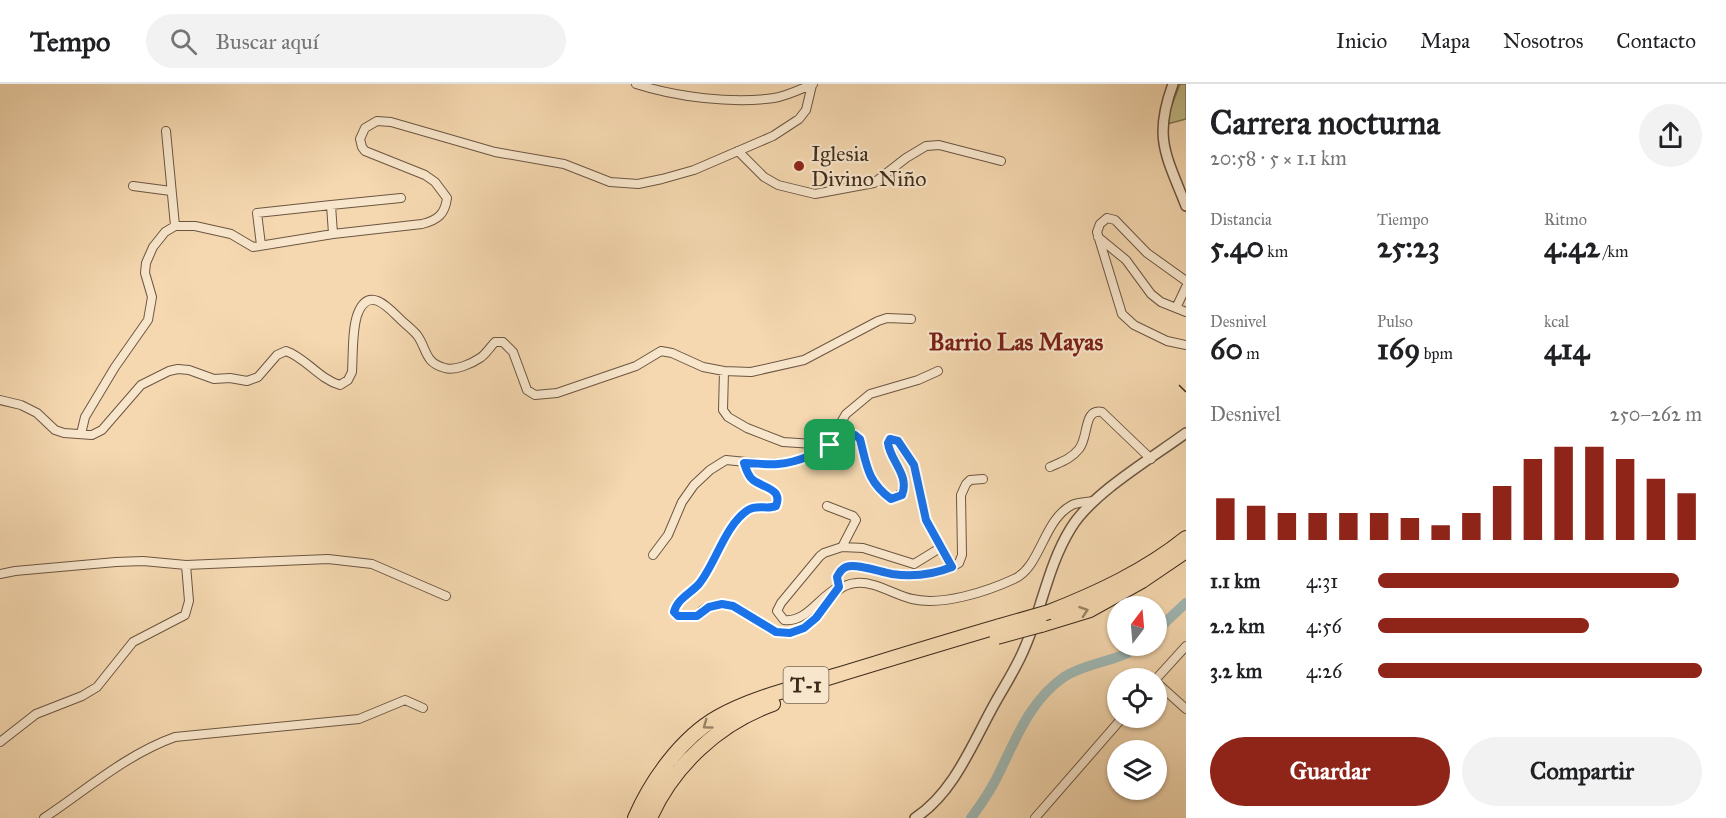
<!DOCTYPE html>
<html lang="es">
<head>
<meta charset="utf-8">
<style>
  :root { --surface:#fff; --page:#f2f2f2; --text:#202124; --muted:#757577; --line:#e0e0e0; --accent:#8f2418 }
  body { margin:0; font-family:"IM FELL Great Primer",serif; background:var(--page); color:var(--text); height:100vh; display:flex; flex-direction:column; font-size:22px; white-space:nowrap }
  * { box-sizing:border-box; margin:0 }
  p { font-size:20px; color:var(--muted) }
  .icon { flex:none; width:33px; height:33px; fill:none; stroke:currentColor; stroke-width:2; stroke-linecap:round; stroke-linejoin:round }
  .map { position:relative; flex:1; overflow:hidden }
  .details { display:flex; flex-direction:column; background:var(--surface); width:540px }
  .details>* { flex:none }
  .needle { width:39px; rotate:16deg }
  .buttons { position:absolute; left:1107px; top:512px; display:grid; gap:12px }
  .buttons a { display:grid; place-items:center; width:60px; height:60px; border-radius:50%; background:var(--surface); box-shadow:0 2px 4px #0004; font-size:30px }
  .pin { position:absolute; display:grid; place-items:center; width:51px; height:51px; color:#fff; margin:-26px; border-radius:12px; box-shadow:0 3px 9px #0006 }
  .round { display:grid; place-items:center; flex:none; width:63px; height:63px; border-radius:32px; background:var(--page) }
  .headline { display:flex; align-items:center; justify-content:space-between; height:102px; padding:0 24px }
  h1 { font-size:33px; font-weight:700; line-height:45px }
  .stats { display:grid; grid-template-columns:repeat(3,1fr); gap:9px; height:102px; padding:6px 24px }
  .stats div { display:grid; align-content:center }
  .stats b { font-size:30px; font-weight:700 }
  .stats small { font-size:16px; font-weight:400 }
  .stats p { font-size:16px }
  .chart { height:168px; padding:12px 24px }
  .chart p { display:flex; justify-content:space-between }
  .chart svg { width:100%; height:108px; margin-top:6px; stroke:var(--accent); stroke-width:6 }
  .button { display:flex; gap:12px; margin-top:auto; padding:12px 24px }
  .button a { flex:1; height:69px; border-radius:36px; background:var(--accent); color:#fff; font-size:24px; font-weight:700; line-height:69px; text-align:center }
  .button a+a { background:var(--page); color:var(--text) }
  ul { padding:0 24px; list-style:none; font-size:20px }
  li { display:grid; grid-template-columns:96px 72px 1fr; align-items:center; height:45px }
  li i { height:15px; border-radius:8px; background:var(--accent) }
  header { display:flex; align-items:center; gap:36px; box-sizing:border-box; height:84px; padding:0 30px; background:var(--surface); border-bottom:2px solid var(--line) }
  header strong { font-size:28px }
  nav { display:flex; gap:33px; margin-inline-start:auto; font-size:21px }
  .search { width:420px; height:54px; background:var(--page); display:flex; align-items:center; gap:15px; box-sizing:border-box; padding:0 21px; border-radius:33px; color:var(--muted); font-size:22px }
  main { display:flex; flex:1; min-height:0 }
  .map>svg:first-child { display:block }
  .green { fill:#c1bd87; stroke:#807452; stroke-width:1.5 }
  .lines { fill:none; stroke-linecap:round; stroke-linejoin:round }
  .river { stroke:#9fb8b4; stroke-width:10 }
  .minor-casing { stroke:#6c5641; stroke-width:10 }
  .tertiary-casing { stroke:#6c5641; stroke-width:12 }
  .motorway-casing { stroke:#3e2b1c; stroke-width:16 }
  .minor { stroke:#f8e6cc; stroke-width:8 }
  .tertiary { stroke:#f8e6cc; stroke-width:9 }
  .motorway { stroke:#f5d8b0; stroke-width:14 }
  .rail { stroke:#3e2b1c; stroke-width:1.5; stroke-dasharray:10 10; stroke-linecap:butt }
  .motorway-bridge-casing { stroke:#3e2b1c; stroke-width:16; stroke-linecap:butt }
  .motorway-bridge { stroke:#f5d8b0; stroke-width:14 }
  .oneway { stroke:#9a8266 }
  .route-casing { stroke:#fff; stroke-width:12 }
  .route { stroke:#1a73e8; stroke-width:8 }
  .poi-dot { fill:#8f2418; stroke:#f8e6cc; stroke-width:2 }
  .labels { text-anchor:middle; dominant-baseline:central; stroke-width:4.5; stroke-linejoin:round; paint-order:stroke }
  .shield { fill:#f8e6cc; stroke:#766351; stroke-width:1.5 }
  .shield-label { font-size:21px; font-weight:bold; fill:#3e2b1c }
  .poi-label { font-size:22px; fill:#3e2b1c; stroke:#f8e6cc; text-anchor:start }
  .neighbourhood-label { font-size:24px; font-weight:bold; fill:#7a1f14; stroke:#f8e6cc }
</style>
</head>
<body>
<header>
<strong>Tempo</strong>
<div class="search"><svg class="icon" aria-label="search" viewBox="0 0 24 24"><circle cx="10" cy="10" r="6"/><path d="M15 15l6 6"/></svg>Buscar aquí</div>
<nav><a>Inicio</a><a>Mapa</a><a>Nosotros</a><a>Contacto</a></nav>
</header>
<main>
<div class="map">
<svg width="1186" height="734" viewBox="0 0 1186 734">
  <rect width="100%" height="100%" fill="#f5d8b0"/>
  <filter id="stains"><feTurbulence type="fractalNoise" baseFrequency=".00333" numOctaves="4"/><feColorMatrix values="0 0 0 0 .2 0 0 0 0 .09 0 0 0 0 .02 0 0 0 .5 -.17"/></filter>
  <radialGradient id="worn" r=".72"><stop offset=".6" stop-color="#630" stop-opacity="0"/><stop offset="1" stop-color="#630" stop-opacity=".3"/></radialGradient>
  <path class="green" d="M1180 0H1186V35L1164 41Z"/>
  <g class="lines">
    <path class="river" d="M1156 547 1186 519
      M971 734C983 718 994 701 1002 683 1018 650 1032 615 1064 593 1087 578 1119 578 1140 561"/>
    <g class="minor-casing">
      <path id="minor" d="M636 0C676 13 732 20 774 14 787 12 801 5 813 0
        M166 47 175 142
        M738 67 764 93 778 101 815 110 874 99 906 74 926 62 939 61 1001 77
        M133 102 171 107
        M331 121 401 114
        M1098 153 1126 176 1151 210 1161 218 1186 228
        M261 161 257 129 331 121 333 150
        M1186 197 1147 169 1115 136 1107 134 1100 140 1097 148 1122 230 1134 241 1167 257 1186 261
        M1176 224 1186 203
        M724 287 723 326 728 333 747 344 783 358 829 361
        M0 316 21 321 37 329 55 346 64 349 92 351 102 346 141 301 169 287 178 285 189 286 214 295 230 294 247 297 258 293 277 271 286 267C306 274 319 295 340 301L348 296 352 288C353 272 352 243 358 229 369 202 388 223 400 235 405 240 412 245 417 251 427 264 424 279 445 284 455 287 471 280 480 274 486 270 490 263 495 258H503L513 268 527 306 535 311 557 309 636 282 661 267 672 269 703 283 724 287 751 288 804 276 878 237 887 234 911 235
        M81 350 85 333 115 283 148 236 152 213 145 189 146 179 153 163 165 148 175 142H195L231 150 253 163 333 150 422 140C438 136 445 130 447 114L435 98 425 91 365 67 362 63 360 55 365 44 377 37 391 38 495 68 564 80 610 98 638 100 662 95 694 86 773 52 799 35 806 26 812 1
        M821 361 834 350 846 330 870 310 918 296 938 287
        M744 379C746 385 748 392 753 396 764 404 784 405 776 422 767 426 757 420 748 426 725 441 716 479 699 500 691 509 677 515 674 528L678 532C683 532 691 533 696 532 699 531 700 528 703 526 708 522 718 520 724 520 749 522 763 552 790 549 821 546 825 501 856 499 875 497 894 511 912 515 942 522 986 508 1014 495 1041 483 1043 436 1072 421 1078 418 1088 418 1094 417
        M1050 383C1061 378 1071 375 1079 365 1089 353 1083 324 1102 328L1151 375
        M827 422 853 432 856 436 842 463 863 464 914 480 940 464
        M653 471 668 451 682 418 694 401 710 386 726 376 766 380 792 378 816 370 850 351H855L859 355C867 381 868 398 891 415 922 405 890 377 888 359L890 355 898 357 914 381 926 436 952 483C929 492 906 493 883 488 873 486 861 482 850 482 843 483 840 487 837 493L839 503C820 511 807 539 784 536L777 527 781 519 820 472 824 469 842 463
        M952 483 959 479 962 471 961 411 966 400 970 396 983 395
        M0 490 15 487 116 478 143 477 186 481
        M1156 595 1186 562
        M1156 598 1186 625
        M0 658 36 630 82 612 97 603 133 558 185 531 189 517 186 481 328 475 372 480 446 512
        M44 734C86 706 127 670 175 653L359 635 405 616 423 624
        M1035 734 1123 633"/>
    </g>
    <g class="tertiary-casing">
      <path id="tertiary" d="M1173 0C1153 54 1166 71 1186 122
        M915 734C954 709 973 658 995 619 1005 601 1017 583 1025 563 1042 524 1048 481 1071 444 1092 409 1152 374 1186 349"/>
    </g>
    <g class="motorway-casing">
      <path id="motorway" d="M1049 528C1097 509 1145 487 1186 454
        M1041 541 1090 526 1142 497 1186 467
        M635 734C651 697 681 654 718 633 754 613 795 604 834 592 890 575 945 558 1000 542
        M650 734C673 682 719 639 773 620"/>
    </g>
    <use href="#minor" class="minor"/>
    <use href="#tertiary" class="tertiary"/>
    <use href="#motorway" class="motorway"/>
    <path class="rail" d="M1179 301 1186 308"/>
    <g class="motorway-bridge-casing">
      <path id="motorway-bridge" d="M1000 542 1049 528
        M997 553 1041 541"/>
    </g>
    <use href="#motorway-bridge" class="motorway-bridge"/>
  </g>
  <defs><path id="oneway-chevron" d="M-2-3.5L2.5 0L-2 3.5" fill="none" stroke-width="1.6" stroke-linecap="round" stroke-linejoin="round" transform="scale(1.5)"/></defs>
  <g class="oneway">
    <use href="#oneway-chevron" transform="translate(1084 527) rotate(-19)"/>
    <use href="#oneway-chevron" transform="translate(707 641) rotate(144)"/>
  </g>
  <g class="lines">
    <g class="route-casing">
      <path id="route" d="M850 351H855L860 355C867 382 867 397 891 415L902 411C910 391 890 377 888 359L890 355 898 357 914 381 926 436 952 483C932 491 913 493 892 490 880 488 856 479 846 483 841 485 839 489 837 493L839 503 816 534 804 544 790 549 776 548 733 522 722 520 709 523 697 532H678L674 528C677 515 691 509 699 500 716 479 725 441 748 426 757 420 767 426 776 422 783 405 764 404 753 396 748 392 746 385 744 379 755 379 767 381 778 380 805 378 827 363 850 351Z"/>
    </g>
    <use href="#route" class="route"/>
  </g>
  <circle class="poi-dot" cx="799" cy="82" r="6"/>
  <g class="labels">
    <rect class="shield" x="783.5" y="583" width="45" height="36" rx="4.5"/>
    <g class="shield-label">
      <text x="806" y="601">T-1</text>
    </g>
    <g class="poi-label">
      <text x="811" y="69">Iglesia<tspan x="811" dy="25">Divino Niño</tspan></text>
    </g>
    <g class="neighbourhood-label">
      <text x="1016" y="258">Barrio Las Mayas</text>
    </g>
  </g>
  <rect width="100%" height="100%" filter="url(#stains)"/>
  <rect width="100%" height="100%" fill="url(#worn)"/>
</svg>
<div class="buttons">
<a><svg class="needle" viewBox="-14 -14 28 28"><path d="M0-13l5 13h-10z" fill="#e53935"/><path d="M0 13l5-13h-10z" fill="#757577"/></svg></a>
<a><svg class="icon" aria-label="locate" viewBox="0 0 24 24"><circle cx="12" cy="12" r="6"/><path d="M12 2v4M12 18v4M2 12h4M18 12h4"/></svg></a>
<a><svg class="icon" aria-label="layers" viewBox="0 0 24 24"><path d="M12 4l9 5-9 5-9-5zM3 14l9 5 9-5"/></svg></a>
</div>
<div class="pin" style="left:830px;top:361px;background:#1e9e55"><svg class="icon" aria-label="arrive" viewBox="0 0 24 24"><path d="M6 21V4h12l-3 4 3 4H6"/></svg></div>
</div>
<section class="details">
<div class="headline"><div><h1>Carrera nocturna</h1><p>20:58 · 5 × 1.1 km</p></div><a class="round"><svg class="icon" aria-label="share" viewBox="0 0 24 24"><path d="M12 15V3M7 8l5-5 5 5M5 13v7h14v-7"/></svg></a></div>
<div class="stats">
<div><p>Distancia</p><b>5.40<small> km</small></b></div>
<div><p>Tiempo</p><b>25:23</b></div>
<div><p>Ritmo</p><b>4:42<small> /km</small></b></div>
</div>
<div class="stats">
<div><p>Desnivel</p><b>60<small> m</small></b></div>
<div><p>Pulso</p><b>169<small> bpm</small></b></div>
<div><p>kcal</p><b>414</b></div>
</div>
<div class="chart"><p><span>Desnivel</span>250–262 m</p>
<svg viewBox="0 0 160 44" preserveAspectRatio="none"><path d="M5 44V27M15 44V30M25 44V33M35 44V33M45 44V33M55 44V33M65 44V35M75 44V38M85 44V33M95 44V22M105 44V11M115 44V6M125 44V6M135 44V11M145 44V19M155 44V25"/></svg>
</div>
<ul>
<li><b>1.1 km</b>4:31<i style="width:93%"></i></li>
<li><b>2.2 km</b>4:56<i style="width:65%"></i></li>
<li><b>3.2 km</b>4:26<i style="width:100%"></i></li>
</ul>
<div class="button"><a>Guardar</a><a>Compartir</a></div>
</section>
</main>
</body>
</html>
